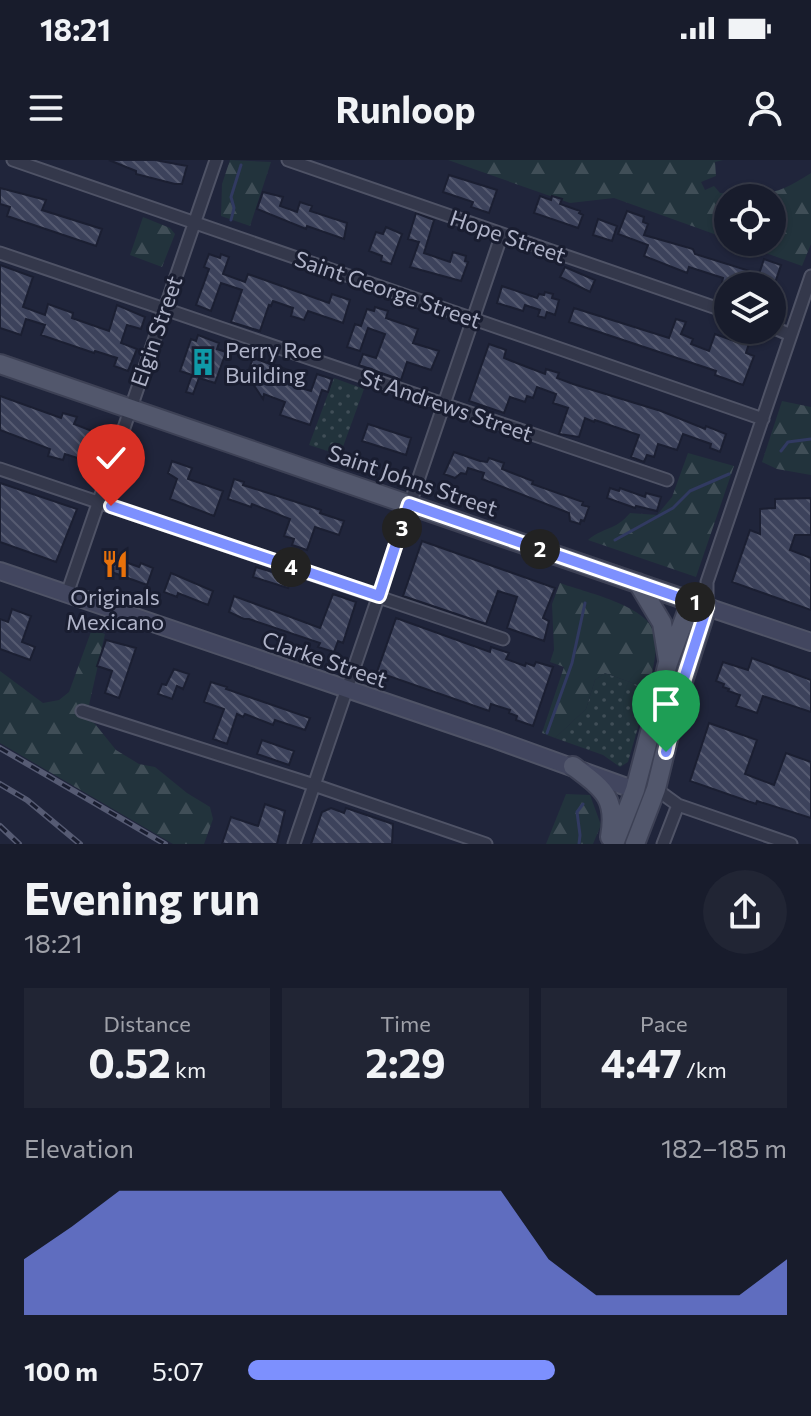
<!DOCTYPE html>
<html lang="en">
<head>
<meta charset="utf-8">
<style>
  :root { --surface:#181c2c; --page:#212534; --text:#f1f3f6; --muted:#9fa1a9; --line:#363a48; --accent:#7d90fe }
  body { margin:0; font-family:Commissioner,sans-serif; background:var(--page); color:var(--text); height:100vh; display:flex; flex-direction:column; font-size:30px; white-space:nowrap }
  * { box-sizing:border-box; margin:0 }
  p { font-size:26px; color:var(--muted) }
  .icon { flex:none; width:44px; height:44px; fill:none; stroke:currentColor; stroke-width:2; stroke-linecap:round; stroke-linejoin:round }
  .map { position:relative; height:684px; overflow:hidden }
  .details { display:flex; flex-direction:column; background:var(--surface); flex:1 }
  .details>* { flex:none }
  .buttons { position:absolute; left:714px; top:24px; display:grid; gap:16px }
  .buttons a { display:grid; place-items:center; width:72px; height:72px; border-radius:50%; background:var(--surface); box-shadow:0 2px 6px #0004,0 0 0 2px var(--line); font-size:40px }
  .pin { position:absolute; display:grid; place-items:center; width:68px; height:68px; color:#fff; margin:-82px -34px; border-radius:50% 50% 50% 0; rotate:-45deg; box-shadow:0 0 8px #0007 }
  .pin .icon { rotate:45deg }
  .km { position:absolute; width:40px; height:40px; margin:-20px; border-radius:50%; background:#222; color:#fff; font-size:22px; line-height:40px; text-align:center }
  .round { display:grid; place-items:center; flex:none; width:84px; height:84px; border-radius:42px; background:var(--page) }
  .head { display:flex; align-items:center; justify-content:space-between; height:136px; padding:0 24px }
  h1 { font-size:44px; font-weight:700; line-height:60px }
  .metrics { display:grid; grid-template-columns:repeat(3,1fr); gap:12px; height:136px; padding:8px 24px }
  .metrics div { display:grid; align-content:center; border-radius:0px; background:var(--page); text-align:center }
  .metrics b { font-size:40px; font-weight:700 }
  .metrics small { font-size:22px; font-weight:400 }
  .metrics p { font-size:22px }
  .chart { height:224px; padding:16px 24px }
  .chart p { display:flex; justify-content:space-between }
  .chart svg { width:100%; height:144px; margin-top:8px; fill:var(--accent); opacity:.7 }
  ul { padding:0 24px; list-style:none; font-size:26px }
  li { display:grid; grid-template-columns:128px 96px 1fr; align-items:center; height:60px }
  li i { height:20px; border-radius:10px; background:var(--accent) }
  .status { display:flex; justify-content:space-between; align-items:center; height:56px; padding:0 40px; background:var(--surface); direction:ltr }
  .status svg { height:22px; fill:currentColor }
  header { display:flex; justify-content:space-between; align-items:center; height:104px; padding:0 24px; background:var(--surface); font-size:36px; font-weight:700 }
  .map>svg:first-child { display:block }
  .grass { fill:url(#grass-dots) }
  .forest { fill:url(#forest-firs) }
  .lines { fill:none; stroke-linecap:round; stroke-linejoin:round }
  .stream { stroke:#313a61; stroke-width:3 }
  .building { fill:url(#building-back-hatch); stroke:#1b1f32; stroke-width:2 }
  .minor-casing { stroke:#4f5366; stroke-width:15 }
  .secondary-casing { stroke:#4f5366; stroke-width:20 }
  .primary-casing { stroke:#3d4155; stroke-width:22 }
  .minor { stroke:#34384b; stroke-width:11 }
  .secondary { stroke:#42465f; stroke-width:16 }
  .primary { stroke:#52576c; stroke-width:18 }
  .rail-casing { stroke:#565b73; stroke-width:6 }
  .rail { stroke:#191d30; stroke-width:3; stroke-dasharray:9; stroke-linecap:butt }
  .route-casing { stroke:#fff; stroke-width:16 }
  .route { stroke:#7d90fe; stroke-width:10 }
  .labels { text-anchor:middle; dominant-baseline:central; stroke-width:6; stroke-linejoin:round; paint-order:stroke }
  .street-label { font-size:22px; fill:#afb3c8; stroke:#191d30 }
  .poi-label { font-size:22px; fill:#afb3c8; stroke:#191d30; text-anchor:start }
</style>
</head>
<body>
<div class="status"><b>18:21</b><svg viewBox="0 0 49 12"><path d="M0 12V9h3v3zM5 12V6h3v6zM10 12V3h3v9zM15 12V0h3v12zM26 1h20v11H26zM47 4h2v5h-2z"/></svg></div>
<header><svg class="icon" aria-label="menu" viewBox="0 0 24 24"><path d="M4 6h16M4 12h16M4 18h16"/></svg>Runloop<svg class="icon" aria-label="person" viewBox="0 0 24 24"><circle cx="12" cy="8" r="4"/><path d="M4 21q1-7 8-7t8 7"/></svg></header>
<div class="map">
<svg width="811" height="684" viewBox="0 0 811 684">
  <defs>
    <pattern id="grass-dots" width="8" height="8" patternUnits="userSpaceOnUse" patternTransform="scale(2)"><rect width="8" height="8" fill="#22333c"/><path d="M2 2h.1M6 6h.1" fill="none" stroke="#404e57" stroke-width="1.8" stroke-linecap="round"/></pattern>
    <pattern id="forest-firs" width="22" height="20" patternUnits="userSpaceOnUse" patternTransform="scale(2)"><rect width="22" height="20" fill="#22333c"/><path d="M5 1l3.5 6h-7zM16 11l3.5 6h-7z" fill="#404e57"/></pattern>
    <pattern id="building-back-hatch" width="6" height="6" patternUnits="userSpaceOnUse" patternTransform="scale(2)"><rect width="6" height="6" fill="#3c425b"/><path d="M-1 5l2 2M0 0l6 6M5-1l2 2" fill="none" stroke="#565b71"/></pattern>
  </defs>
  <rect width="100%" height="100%" fill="#20253b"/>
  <path class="grass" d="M334 218 364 229 340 295 309 285Z
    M605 513 649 529 628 602 620 607 603 595 555 578 586 549 595 520Z"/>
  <path class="forest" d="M230 0 271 2 250 66 221 56 222 24Z
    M448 0H723L715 2 716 16 701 22 705 30 714 26 720 33C762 36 774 37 811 13V84L802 106 735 82H772V38H728V79L614 38 570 43Z
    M143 57 170 68 175 74 162 107 130 95Z
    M782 241 811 247V315L777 309 762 302Z
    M688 293 734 306 696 417 588 380C605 366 615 371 630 353L657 355 672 337Z
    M560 423C584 432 646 445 654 472 659 490 652 510 649 529L605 513 595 520 586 549 555 578 542 573 564 507 550 502 554 490 552 444Z
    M92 469 105 474 87 554 116 590 139 604 155 607 187 633 210 647 213 659 204 684H173L0 583V511L43 543 59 540 69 532Z
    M566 634 590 635 601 665 593 684H546Z"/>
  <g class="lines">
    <path class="stream" d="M231 60 234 48 231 37 241 5
      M781 291 788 282 811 279
      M615 380 673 348 690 331 729 314
      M547 573 572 503 585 443
      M579 684 580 675 577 652 583 644"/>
  </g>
  <path class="building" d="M109 0H155L187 6 182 24H175L136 14V11Z
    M449 15 497 30 489 53 471 47 473 42 443 32Z
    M0 28 46 40 42 50 102 69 96 86 7 56 10 47 0 44Z
    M263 32 283 37 280 46 297 52 300 42 312 46 310 51 347 63 344 79 307 66 306 69 257 49Z
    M540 36 551 40 552 36 562 39 560 44 580 51 579 53 583 55 578 68 534 53Z
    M627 51 644 57 643 62 648 64 644 75 693 89 695 94 759 114 764 99 781 105 774 126H745L731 121 730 125 722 122 723 118 689 107 687 113 644 96 648 85 618 74Z
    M416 53 434 60 424 93 450 102 453 92 466 96 465 101 468 102 461 121 410 107 419 82 408 79Z
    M598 59 617 66 612 81 593 75Z
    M386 67 402 74 391 104 381 101 382 96 369 91 376 72 383 74Z
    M209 94 220 98 221 94 229 97 223 114 245 122 248 114 329 143 332 134 350 140 343 163 308 151 304 160 291 156 293 148 273 141 271 146 269 145 260 171 231 162 242 130 221 123 211 151 196 145 209 109 204 107Z
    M0 105 33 117 23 147 45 155 48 144 73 153 72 158 109 171 117 145 145 157 141 169 127 165 121 183 137 189 128 211 114 206 117 198 95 191 94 193 41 175 45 165 26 159 21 175 0 168Z
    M565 107 595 120 590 132 560 117Z
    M502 126 537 138 539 134 544 135 545 132 553 134 552 138 559 140 555 155 547 152 545 158 538 156 540 150 525 145 523 151 497 143Z
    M375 147 388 151 386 158 418 169 413 183 439 191 431 210 407 202 401 220 359 205 363 194 376 198 385 174 368 168 360 191 347 187 355 164 361 166 367 149 374 151Z
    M574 148 669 178 676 159 686 162 681 174 693 179 691 184 709 191 715 174 737 182 741 170 752 174 746 193 754 196 743 225 715 215 716 211 569 162Z
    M198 175 219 183 217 189 226 192 215 223 199 218 193 234 186 232 192 215 180 211 191 179 196 181Z
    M489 184 506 190 504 198 527 207 545 214 546 209 559 213 557 218 573 224 661 251 705 269 706 266 726 274 720 292 710 288 711 284 683 274 677 290 658 284 654 297 647 295 644 302 631 297 639 275 595 260 594 262 585 258 579 277 559 274 568 248 553 243 556 234 537 227 533 238 527 236 525 242 510 237 504 253 469 241Z
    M253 198 288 210 287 214 294 217 291 225 311 231 317 214 332 219 328 232 322 230 310 265 280 255 285 242 264 234 263 239 247 215Z
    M0 236 61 258 63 253 77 257 74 264 102 275 93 303 65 294 63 300 48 296 50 289 0 270Z
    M368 264 411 278 406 295 362 281Z
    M454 292 480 301 487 302 489 298 504 303 502 309 533 321 532 324 583 342 582 345 589 347 584 361 581 360 580 364 570 361 569 353 482 319 484 313 468 308 466 314 461 313 455 318 444 314Z
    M172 301 192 308 188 319 223 331 214 356 170 339 177 319 168 313Z
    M234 319 244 322 243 325 321 350 320 353 344 361 339 375 315 367 307 390 292 385 294 379 284 376 290 359 252 344 251 347 228 339Z
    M0 323 77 349 56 402 0 382Z
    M610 328 619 331 620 328 645 337 646 333 661 337 657 351 636 346 635 348 607 338Z
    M811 338V375H795L790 390 811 398V450L732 422 750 370 760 374V349L775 348V339Z
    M422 381 555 428 543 458 549 461 544 481 507 468 517 437 498 431 486 464 403 436Z
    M109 396 139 407 141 403 153 408 147 425 106 410Z
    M256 407 292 418 288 428 253 417Z
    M171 413 213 431 208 445 178 433 177 437 164 432Z
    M333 434 356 442 343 483 338 481 334 492 318 487 320 483 249 459H244L229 452 234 436 320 468Z
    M12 449 31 456 22 482 35 487 30 500 0 489V459L8 462Z
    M396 458 490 492 491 487 509 493 506 499 525 506 526 503 534 506 536 502 553 507 533 566 516 560 517 556 509 553 510 550 491 544 489 551 377 512Z
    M106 480 136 488 119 538 105 533 112 511 97 506Z
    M752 498 811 520V552L763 536 757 553 736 546 740 535 728 531 729 529 723 527 724 524 716 521 723 502 748 510Z
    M174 509 189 514 183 529 177 526 172 539 158 534 162 524 166 525Z
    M211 522 227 527 226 529 310 558 305 570 275 560 273 565 245 554 243 557 237 554 227 584 213 579 224 549 204 542Z
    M709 563 757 580 745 614 774 625 786 593 811 602V658L757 641 756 644 690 621Z
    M262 580 294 591 289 605 257 594Z
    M265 644 285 651 277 684H222L231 657 258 666Z
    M331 648 344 653 346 648 393 664 392 684H311L322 652Z"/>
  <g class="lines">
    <g class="minor-casing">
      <path id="minor" d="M13 0 763 259
        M288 0 728 152
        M0 93 667 320
        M772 167 791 175
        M0 309 503 479
        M67 434 216 0
        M707 447V422L811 116
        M82 551 314 625 486 684
        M656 629 678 645 791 684
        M294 684 502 74
        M663 684 678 645"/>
    </g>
    <g class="secondary-casing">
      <path id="secondary" d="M0 411 494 579 635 630
        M707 447 811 482"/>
    </g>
    <g class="primary-casing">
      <path id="primary" d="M0 204 707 447 679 534 656 629 635 684
        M638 423 662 463 668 500
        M573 606C603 629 617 637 610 677
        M614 684 635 630 668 503 691 441"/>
    </g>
    <use href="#minor" class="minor"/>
    <use href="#secondary" class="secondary"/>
    <use href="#primary" class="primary"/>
    <g class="rail-casing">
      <path id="rail" d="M0 588 165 684
        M0 624 27 640 80 684
        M0 666 19 684"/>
    </g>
    <use href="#rail" class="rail"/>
  </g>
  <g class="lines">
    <g class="route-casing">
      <path id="route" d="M111 346 379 436 409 344 707 447 679 534 666 592"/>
    </g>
    <use href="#route" class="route"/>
  </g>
  <defs>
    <g id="building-bare" transform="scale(2.16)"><path d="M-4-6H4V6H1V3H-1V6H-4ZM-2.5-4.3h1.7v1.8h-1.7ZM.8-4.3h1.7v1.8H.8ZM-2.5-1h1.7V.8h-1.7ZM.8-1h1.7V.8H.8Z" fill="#0f9aa8" stroke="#191d30" stroke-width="2.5" paint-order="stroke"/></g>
    <g id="restaurant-bare" transform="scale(2.16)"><path d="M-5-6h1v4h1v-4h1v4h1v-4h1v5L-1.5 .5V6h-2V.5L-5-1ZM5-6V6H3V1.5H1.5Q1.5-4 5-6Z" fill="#e8710a" stroke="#191d30" stroke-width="2.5" paint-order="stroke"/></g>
  </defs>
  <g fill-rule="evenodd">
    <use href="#building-bare" x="203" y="202"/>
    <use href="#restaurant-bare" x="115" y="404"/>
  </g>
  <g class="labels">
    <g class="street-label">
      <text transform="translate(508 76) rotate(19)">Hope Street</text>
      <text transform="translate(388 129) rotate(19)">Saint George Street</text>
      <text transform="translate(156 171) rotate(-71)">Elgin Street</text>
      <text transform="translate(447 245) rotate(19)">St Andrews Street</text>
      <text transform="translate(413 320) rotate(19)">Saint Johns Street</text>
      <text transform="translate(325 499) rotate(19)">Clarke Street</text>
    </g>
    <g class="poi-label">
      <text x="225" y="189">Perry Roe<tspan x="225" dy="25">Building</tspan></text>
      <text x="115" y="436" text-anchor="middle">Originals<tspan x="115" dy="25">Mexicano</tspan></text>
    </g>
  </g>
</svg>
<div class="buttons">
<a><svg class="icon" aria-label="locate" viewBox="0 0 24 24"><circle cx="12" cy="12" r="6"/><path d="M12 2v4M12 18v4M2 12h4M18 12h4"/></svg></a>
<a><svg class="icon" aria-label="layers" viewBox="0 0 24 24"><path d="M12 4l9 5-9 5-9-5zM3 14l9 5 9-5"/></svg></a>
</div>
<div class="pin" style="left:666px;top:592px;background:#1e9e55"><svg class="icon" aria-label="arrive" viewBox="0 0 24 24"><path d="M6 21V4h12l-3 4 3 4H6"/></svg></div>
<div class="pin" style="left:111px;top:346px;background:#d93025"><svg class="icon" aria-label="check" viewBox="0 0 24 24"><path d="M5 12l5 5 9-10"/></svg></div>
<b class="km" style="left:695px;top:442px">1</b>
<b class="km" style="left:540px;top:389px">2</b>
<b class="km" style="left:402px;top:368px">3</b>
<b class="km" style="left:291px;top:407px">4</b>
</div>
<section class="details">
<div class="head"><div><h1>Evening run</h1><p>18:21</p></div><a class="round"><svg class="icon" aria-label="share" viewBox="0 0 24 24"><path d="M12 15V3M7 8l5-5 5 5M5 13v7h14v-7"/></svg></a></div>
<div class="metrics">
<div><p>Distance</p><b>0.52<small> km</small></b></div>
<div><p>Time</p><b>2:29</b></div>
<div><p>Pace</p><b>4:47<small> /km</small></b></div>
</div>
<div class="chart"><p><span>Elevation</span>182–185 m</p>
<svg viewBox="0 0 160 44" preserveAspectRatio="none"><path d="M0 44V27L10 17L20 6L30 6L40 6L50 6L60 6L70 6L80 6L90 6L100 6L110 27L120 38L130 38L140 38L150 38L160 27V44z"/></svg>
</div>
<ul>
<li><b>100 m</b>5:07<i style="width:57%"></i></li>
</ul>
</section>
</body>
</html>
